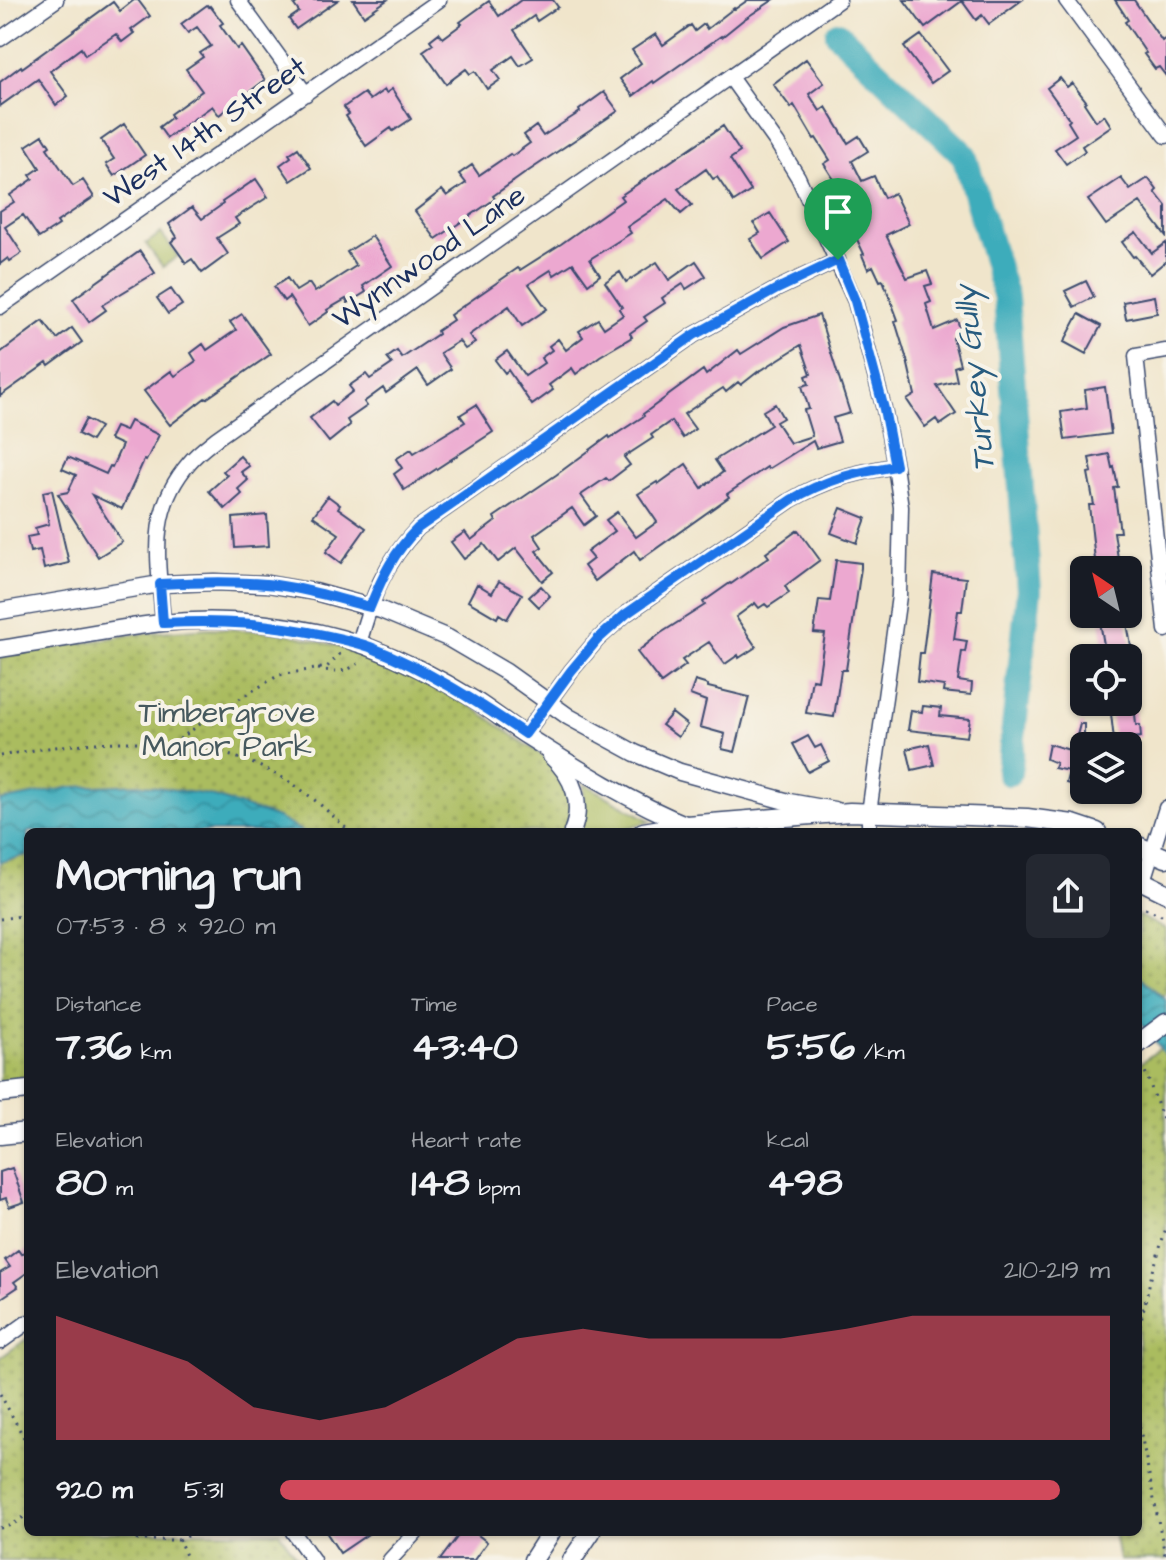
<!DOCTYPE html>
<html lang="en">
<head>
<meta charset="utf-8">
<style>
  :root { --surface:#171b24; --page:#242831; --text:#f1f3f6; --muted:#9ea1a6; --accent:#d1495b }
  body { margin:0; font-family:"Architects Daughter",sans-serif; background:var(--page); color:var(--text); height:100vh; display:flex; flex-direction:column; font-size:30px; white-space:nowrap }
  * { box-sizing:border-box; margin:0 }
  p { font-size:26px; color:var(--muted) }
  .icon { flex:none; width:44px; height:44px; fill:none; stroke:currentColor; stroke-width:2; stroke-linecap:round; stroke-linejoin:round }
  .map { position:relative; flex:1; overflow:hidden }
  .drawer { position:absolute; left:24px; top:828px; width:1118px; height:708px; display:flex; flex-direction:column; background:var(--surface); border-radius:12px; box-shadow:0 2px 6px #0004 }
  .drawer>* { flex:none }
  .needle { width:52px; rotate:325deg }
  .controls { position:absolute; left:1070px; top:556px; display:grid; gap:16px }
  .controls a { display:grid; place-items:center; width:72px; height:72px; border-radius:12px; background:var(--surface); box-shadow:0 2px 6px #0004; font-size:40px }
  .pin { position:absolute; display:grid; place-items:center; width:68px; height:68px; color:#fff; margin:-82px -34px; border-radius:50% 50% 50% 0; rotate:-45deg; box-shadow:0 0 8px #0007 }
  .pin .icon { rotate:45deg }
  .round { display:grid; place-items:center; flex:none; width:84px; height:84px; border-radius:12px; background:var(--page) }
  .head { display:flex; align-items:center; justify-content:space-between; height:136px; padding:0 32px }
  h1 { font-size:44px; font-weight:700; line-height:60px }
  .stats { display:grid; grid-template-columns:repeat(3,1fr); gap:12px; height:136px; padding:8px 32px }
  .stats div { display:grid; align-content:center }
  .stats b { font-size:40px; font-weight:700 }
  .stats small { font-size:22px; font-weight:400 }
  .stats p { font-size:22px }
  .chart { height:224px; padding:16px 32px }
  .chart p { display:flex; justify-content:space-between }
  .chart svg { width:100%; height:144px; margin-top:8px; fill:var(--accent); opacity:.7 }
  ul { padding:0 32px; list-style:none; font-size:26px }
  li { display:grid; grid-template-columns:128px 96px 1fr; align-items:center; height:60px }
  li i { height:20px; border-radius:10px; background:var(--accent) }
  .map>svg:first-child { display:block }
  .grass { fill:#aabc5f; stroke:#62765e; stroke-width:2 }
  .park { fill:url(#park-dots); stroke:#62765e; stroke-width:2 }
  .water { fill:url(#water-waves); stroke:#2c6e8c; stroke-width:2 }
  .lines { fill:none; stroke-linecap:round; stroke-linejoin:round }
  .river { stroke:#3dacbb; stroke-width:26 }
  .building { fill:#eca8d0 }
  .minor-casing { stroke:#3b4a6e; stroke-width:17 }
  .tertiary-casing { stroke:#3b4a6e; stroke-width:19 }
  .secondary-casing { stroke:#3b4a6e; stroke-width:21 }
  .path { stroke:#3b4a6e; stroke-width:3; stroke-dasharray:2 6; stroke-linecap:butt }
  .minor { stroke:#fff; stroke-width:14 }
  .tertiary { stroke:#fff; stroke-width:16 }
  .secondary { stroke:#fff; stroke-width:18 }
  .route-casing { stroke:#fff; stroke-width:16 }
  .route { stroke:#1a73e8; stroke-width:10 }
  .labels { text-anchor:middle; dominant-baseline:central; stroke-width:8; stroke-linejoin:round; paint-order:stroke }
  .street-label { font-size:30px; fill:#1b2f5e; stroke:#f7f3e8 }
  .park-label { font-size:30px; fill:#46595e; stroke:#f7f3e8 }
  .water-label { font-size:32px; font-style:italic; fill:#275b7f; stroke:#f7f3e8 }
</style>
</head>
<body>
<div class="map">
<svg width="1166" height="1560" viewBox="0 0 1166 1560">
  <defs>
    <pattern id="park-dots" width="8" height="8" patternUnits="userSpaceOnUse" patternTransform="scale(2)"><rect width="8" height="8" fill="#aabc5f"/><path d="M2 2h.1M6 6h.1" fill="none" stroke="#8a9952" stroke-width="1.8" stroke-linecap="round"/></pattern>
    <pattern id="water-waves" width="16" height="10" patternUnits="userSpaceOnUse" patternTransform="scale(2)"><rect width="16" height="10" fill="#3dacbb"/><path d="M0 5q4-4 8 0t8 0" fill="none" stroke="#328c9b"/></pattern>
  </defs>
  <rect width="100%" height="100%" fill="#f7f3e8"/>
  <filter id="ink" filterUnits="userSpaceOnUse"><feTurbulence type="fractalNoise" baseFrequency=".0125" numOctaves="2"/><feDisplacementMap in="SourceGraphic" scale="16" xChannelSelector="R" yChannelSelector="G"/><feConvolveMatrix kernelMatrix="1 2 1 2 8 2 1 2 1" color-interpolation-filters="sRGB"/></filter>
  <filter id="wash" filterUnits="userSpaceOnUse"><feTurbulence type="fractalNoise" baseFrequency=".006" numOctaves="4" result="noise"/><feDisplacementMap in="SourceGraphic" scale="32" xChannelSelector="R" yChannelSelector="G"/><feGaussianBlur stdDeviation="1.8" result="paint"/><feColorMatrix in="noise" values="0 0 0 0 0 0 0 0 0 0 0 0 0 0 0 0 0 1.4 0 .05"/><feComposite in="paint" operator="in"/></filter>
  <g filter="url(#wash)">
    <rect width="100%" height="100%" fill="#f0e5cb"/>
    <path class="grass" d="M161 233 178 256 163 267 146 244Z
      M584 784 651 821 614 832H580L584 815Z"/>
    <path class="park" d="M209 628 262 631 288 634 341 647 394 665 420 677 464 701 554 764 572 799 566 832H28V1082L0 1085V657L135 634Z
      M1138 915 1166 930V993L1138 1013Z
      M1166 1044V1560H1119L1114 1532H1138V1065Z
      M28 1338V1532H279L299 1560H0V1358Z"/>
    <path class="water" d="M138 784 209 795 278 818 303 832H28V855L0 862V801L72 787Z
      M1138 975 1166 1000V1056L1138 1018Z"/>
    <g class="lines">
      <path class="river" d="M838 34 964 155 1006 298 1029 590 1009 773"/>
    </g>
    <g id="blocks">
      <path class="building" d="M134 0H138L150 16 131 30 134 33 122 42 116 34 85 55 81 48 50 71 68 96 56 105 38 79 0 106V82L21 66 22 68 113 2 120 11Z
        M301 0H338L296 29 289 19 299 12 294 5Z
        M353 0H387L364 16Z
        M521 0H553L558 7 537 21 534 16 514 30 533 58 520 66 513 56 493 70 500 80 487 89 475 71 470 74 466 69 446 84 423 51 433 44 430 40 439 33 443 38 462 24 460 22 489 1 499 16Z
        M748 0H773L743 20 722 37 721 36 654 83 653 81 633 96 620 79 641 63 632 50 656 34 663 45 691 25 695 31 704 24 707 29 734 8 735 9Z
        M904 0H1022L989 24 982 15 976 20 962 1 925 28Z
        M1115 0H1134L1162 41 1166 38V76L1159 67 1155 69 1144 54 1146 53 1125 22 1128 20Z
        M207 5 209 7 210 6 223 23 220 25 237 49 241 46 265 80 219 115 212 106 167 138 159 127 172 117 170 114 202 91 186 69 203 57 200 53 211 46 197 27 188 33 181 24Z
        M921 35 948 71 931 83 904 47Z
        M806 59 824 83 809 94 820 111 826 107 848 143 859 136 868 151 852 161 862 181 874 176 884 198 894 193 909 224 886 235 907 278 927 271 932 284 925 286 931 302 926 304 934 330 957 320 962 334 953 338 960 365 954 367 957 381 937 386 956 414 940 425 936 419 925 427 907 400 915 395 907 360 895 321 898 320 883 280 880 281 873 266 868 269 862 255 864 254 853 231 865 226 855 206 846 211 835 188 838 186 824 164 830 160 816 138 814 139 794 105 791 108 773 84Z
        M1060 78 1067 87 1072 83 1086 101 1084 103 1096 121 1104 115 1111 126 1082 146 1085 151 1066 164 1055 149 1076 135 1068 122 1070 120 1047 88Z
        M392 89 411 119 393 131 391 128 366 146 346 116 349 114 344 107 364 93 370 100 384 90 386 93Z
        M604 92 618 111 524 174 493 196 495 199 436 239 415 211 442 190 447 196 466 183 459 174 472 165 479 175 510 154 512 156 530 143 524 135 536 126 543 136 580 112 579 110Z
        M124 124 145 155 114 176 106 164 114 159 101 140Z
        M723 126 740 152 730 159 751 191 734 202 717 177 713 179 706 169 678 189 692 205 681 214 668 199 627 227 631 233 590 259 600 275 588 284 573 263 554 275 551 270 529 284 547 309 522 326 509 306 469 335 475 343 465 349 459 341 440 353 451 369 428 385 418 370 386 393 383 388 364 402 367 406 347 420 350 425 329 442 310 418 332 401 335 405 353 391 349 386 366 374 370 379 392 364 387 358 397 351 402 358 438 334 437 331 453 320 450 315 518 268 520 270 561 244 623 200 620 196Z
        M43 135 50 146 47 148 73 186 83 180 94 197 57 222 59 225 39 238 23 215 5 227 22 253 10 261 8 258 0 264V211L14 202 10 195 33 179 30 175 40 168 26 146Z
        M298 148 311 168 291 181 280 165 291 157 289 154Z
        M1121 178 1130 190 1148 178 1157 190 1155 192 1166 206V236L1140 202 1106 225 1088 200Z
        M256 179 268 197 235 218 239 224 217 238 228 254 202 273 192 259 186 263 171 242 177 237 169 224 192 207 202 219 223 204 222 202Z
        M770 213 789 242 763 259 750 239 760 233 754 223Z
        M1136 232 1152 253 1166 243V261L1150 274 1135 256 1133 257 1122 242Z
        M372 236 392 266 363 286 366 292 348 303 346 299 327 310 328 312 308 326 289 297 284 301 274 287 287 278 296 291 309 283 315 292 356 266 347 252Z
        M140 251 155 273 102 305 106 310 89 322 73 299Z
        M696 261 706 276 686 289 683 284 662 298 665 303 644 317 647 321 630 333 632 337 600 356 576 374 572 368 549 385 553 390 532 405 508 370 505 373 495 360 507 351 525 376 544 363 541 358 552 350 549 346 558 339 566 350 583 337 579 331 598 319 604 328 623 315 619 309 622 307 605 282 620 272 626 282 657 262 669 280Z
        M1086 281 1094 297 1074 307 1065 291Z
        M171 289 182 305 168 314 157 298Z
        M1154 296 1157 313 1126 319 1123 302Z
        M242 314 271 354 206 399 205 398 170 425 144 391 171 371 175 376 196 361 191 353 203 344 207 350 236 330 230 322Z
        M1079 314 1101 326 1086 354 1064 342Z
        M819 315 850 413 833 418 840 441 816 448 813 441 768 469 767 467 727 494 729 497 640 560 634 551 595 581 584 566 593 559 587 552 615 531 606 520 617 512 636 537 657 522 638 494 657 482 658 484 686 464 702 488 723 472 715 460 771 425 763 411 775 404 783 418 776 422 790 443 812 436 804 410 809 409 802 386 809 384 806 376 811 374 801 345 760 371V370L741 385 738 382 726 392 723 388 684 414 695 429 683 438 671 421 651 435 653 438 624 457 630 465 609 481 606 478 581 495 596 516 584 525 572 508 534 535 542 547 536 551 553 572 542 581 516 548 498 562 484 544 464 559 451 542 465 532 471 540 496 521 494 517 556 475 609 436 610 438 644 416 643 414 703 370 706 375 738 350 741 354 784 327Z
        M43 321 57 339 72 328 82 342 49 366 47 363 0 396V353Z
        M1105 387 1111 434 1065 440 1061 412 1087 408 1085 390Z
        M476 405 493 432 404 490 394 474 402 468 396 459 411 449 414 453 465 422 460 415Z
        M86 419 100 427 91 441 78 434Z
        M130 421 159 435 146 461 144 460 122 509 92 495 122 542 98 557 58 494 68 492 76 475 62 469 68 457 106 474 110 466 112 467 122 445 109 439 115 427 125 431Z
        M1109 454 1112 468 1114 467 1118 487 1114 488 1120 532H1114L1119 565 1096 569 1089 505H1094L1088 473 1092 472 1089 458Z
        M240 456 249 466 241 472 248 480 238 489 242 494 225 509 209 491 227 475 223 471Z
        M52 490 69 563 44 569 40 550 30 552 27 537 37 535 35 528 49 524 43 492Z
        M328 496 340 505 338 508 366 528 341 563 326 552 339 534 313 516Z
        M841 508 866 518 857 543 831 533Z
        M267 515 269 546 235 548 233 518Z
        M798 530 820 560 785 586 789 593 768 607 765 604 759 608 755 603 736 617 756 647 739 658 738 655 725 664 709 642 682 660 686 665 661 683 637 652 661 633 705 605 703 602 730 583 731 584 769 557 766 553Z
        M836 560 861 563V568L846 670H841L834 717 806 713 812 679 818 680 825 634 814 633 819 600 830 601Z
        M933 574 966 578 962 611H958L954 639 967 641 965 652 962 651 958 681 972 683 971 695 943 692 944 686 917 682 920 653H923Z
        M499 581 522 594 507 619 499 614 497 618 468 601 477 584 492 593Z
        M541 586 550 596 539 607 529 597Z
        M1126 618 1132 651 1106 656 1100 622Z
        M695 681 708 685V687L749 697 735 752 722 749 725 734 700 727 706 701 690 695Z
        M1134 702 1136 725H1140L1141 737 1114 740 1110 705Z
        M923 706 941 708 940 716 970 719 967 737 908 730 911 710 922 712Z
        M672 713 687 725 678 737 662 725Z
        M1080 724H1084V785H1081L1080 787 1066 783 1069 771 1054 768 1056 763 1046 759 1049 744 1073 751Z
        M808 736 815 748 821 745 829 761 808 772 793 744Z
        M929 744 934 765 912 770 907 749Z
        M12 1168 24 1202 9 1207 6 1198 0 1200V1172Z
        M28 1249V1272L14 1282 18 1287 0 1299V1273L10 1267 5 1260 18 1250 21 1254Z
        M326 1532H371L340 1553Z
        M461 1532H474L487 1542 474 1560H440Z"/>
    </g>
  </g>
  <g filter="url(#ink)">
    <use href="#blocks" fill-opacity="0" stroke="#3b4a6e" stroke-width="2"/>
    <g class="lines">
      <g class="minor-casing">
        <path id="minor" d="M238 0 306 94
          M1066 0 1166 136
          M0 39 56 0
          M730 77 777 143 798 177 855 301 884 409 895 466 901 507 899 596 869 813V832
          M0 307 439 0
          M1166 351 1136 356 1166 630
          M163 623C159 562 146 513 189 463 197 453 207 446 217 438L839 0
          M359 644C372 597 384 563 418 528L694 335 777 289 838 260
          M525 734 571 671 597 640 626 614 791 500C827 479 854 473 895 466
          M1143 881 1166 808
          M0 1342 28 1322
          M293 1532 313 1560
          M390 1560 416 1532"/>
      </g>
      <g class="tertiary-casing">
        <path id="tertiary" d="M0 611 160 584 214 582 268 584 315 592 381 610 448 638 506 672 569 717 635 753 680 772 789 802 834 810
          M0 649C54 641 108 629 162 623 227 616 305 624 366 646 404 660 441 679 475 700 492 711 508 724 525 735 577 768 632 803 690 826
          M551 756C573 776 584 804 572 832"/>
      </g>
      <g class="secondary-casing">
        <path id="secondary" d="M643 832 686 825 850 812 1027 818 1073 824 1097 832
          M1138 846 1166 858
          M1138 879 1166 893
          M1138 1044 1166 1023
          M0 1093 28 1090
          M0 1135 28 1132
          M533 1560 551 1532
          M572 1560 591 1532"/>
      </g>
      <path class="path" d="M318 669C338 672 346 673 362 661
        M173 744 211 716 279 675 327 667 342 652
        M0 756C95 738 201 729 288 781 311 795 331 814 350 832
        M1138 905 1166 917
        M0 919 28 915
        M1138 1058 1147 1076 1166 1128
        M1138 1333 1150 1281 1166 1228
        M0 1394 28 1445
        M1138 1419 1166 1560
        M0 1528 12 1525 28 1514
        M123 1532 138 1540H179L188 1560
        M179 1540 197 1532"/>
      <use href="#minor" class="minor"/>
      <use href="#tertiary" class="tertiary"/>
      <use href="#secondary" class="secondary"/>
    </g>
  </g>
  <g class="lines" filter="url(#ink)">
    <g class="route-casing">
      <path id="route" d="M838 260 855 301 884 409 895 466C854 473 827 479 791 500L626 614 597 640 571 671 525 734C476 701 426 669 370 647 356 642 342 639 328 636 270 623 222 620 163 623L160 584C196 582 231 581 266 584 301 587 336 598 370 607 383 575 394 552 418 528L694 335 777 289Z"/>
    </g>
    <use href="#route" class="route"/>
  </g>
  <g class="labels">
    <g class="street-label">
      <text transform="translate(205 132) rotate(-35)">West 14th Street</text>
      <text transform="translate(429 257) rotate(-35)">Wynnwood Lane</text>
    </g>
    <g class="park-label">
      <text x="227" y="713">Timbergrove<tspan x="227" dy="34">Manor Park</tspan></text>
    </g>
    <g class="water-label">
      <text transform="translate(975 379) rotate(-96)">Turkey Gully</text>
    </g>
  </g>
</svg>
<div class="controls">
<a><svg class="needle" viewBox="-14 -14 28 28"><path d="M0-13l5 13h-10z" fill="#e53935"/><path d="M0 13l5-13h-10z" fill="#9ea1a6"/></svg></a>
<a><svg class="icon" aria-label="locate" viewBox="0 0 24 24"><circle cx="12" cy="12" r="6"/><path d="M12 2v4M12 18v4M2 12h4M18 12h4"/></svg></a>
<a><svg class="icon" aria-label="layers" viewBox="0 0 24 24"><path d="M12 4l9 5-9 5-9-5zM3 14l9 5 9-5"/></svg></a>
</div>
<div class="pin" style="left:838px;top:260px;background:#1e9e55"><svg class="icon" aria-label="arrive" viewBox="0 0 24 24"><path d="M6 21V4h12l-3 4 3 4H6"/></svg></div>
<section class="drawer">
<div class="head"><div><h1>Morning run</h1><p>07:53 · 8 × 920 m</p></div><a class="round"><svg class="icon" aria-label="share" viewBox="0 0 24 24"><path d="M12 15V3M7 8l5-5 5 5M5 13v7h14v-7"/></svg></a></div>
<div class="stats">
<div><p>Distance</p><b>7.36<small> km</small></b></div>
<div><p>Time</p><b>43:40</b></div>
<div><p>Pace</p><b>5:56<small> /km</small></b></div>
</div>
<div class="stats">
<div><p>Elevation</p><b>80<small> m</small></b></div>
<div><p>Heart rate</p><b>148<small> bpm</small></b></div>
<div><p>kcal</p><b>498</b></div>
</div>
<div class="chart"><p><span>Elevation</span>210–219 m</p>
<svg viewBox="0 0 160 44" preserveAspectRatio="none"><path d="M0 44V6L10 13L20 20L30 34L40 38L50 34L60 24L70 13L80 10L90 13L100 13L110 13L120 10L130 6L140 6L150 6L160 6V44z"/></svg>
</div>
<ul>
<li><b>920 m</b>5:31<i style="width:94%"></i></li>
</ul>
</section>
</div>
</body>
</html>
